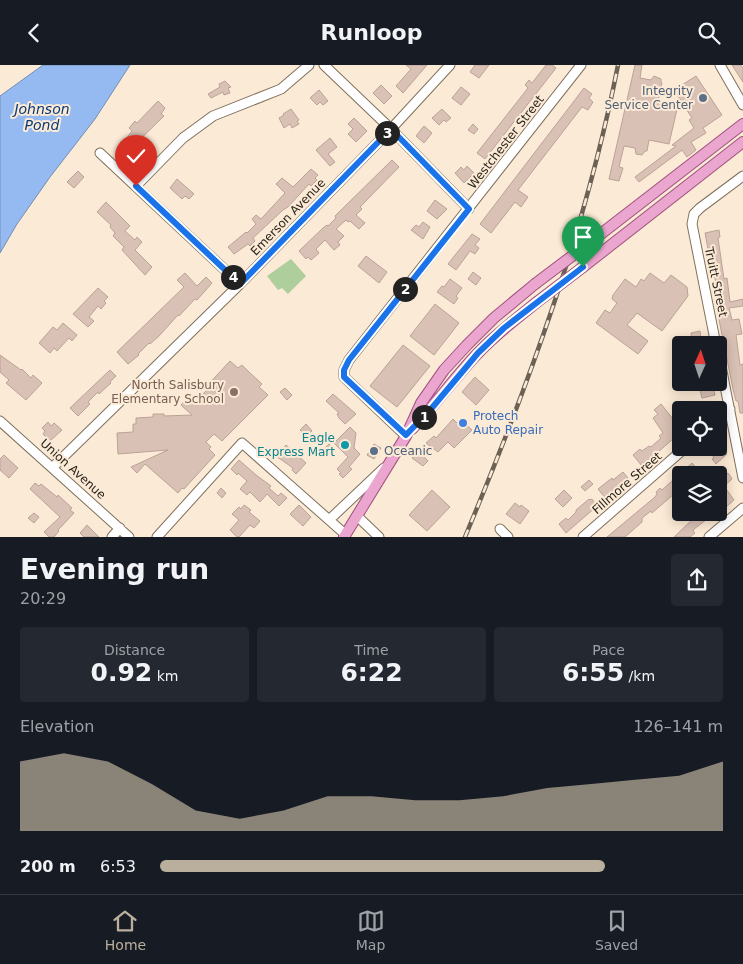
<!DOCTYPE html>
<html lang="en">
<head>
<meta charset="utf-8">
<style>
  :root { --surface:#171b24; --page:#242831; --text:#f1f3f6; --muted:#9ea1a6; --line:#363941; --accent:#baaf9c }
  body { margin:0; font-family:"DejaVu Sans",sans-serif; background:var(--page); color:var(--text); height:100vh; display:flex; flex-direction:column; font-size:19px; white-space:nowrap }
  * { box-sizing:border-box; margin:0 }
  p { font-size:16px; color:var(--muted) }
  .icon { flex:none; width:28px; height:28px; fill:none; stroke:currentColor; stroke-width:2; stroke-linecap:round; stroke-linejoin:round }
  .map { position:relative; height:472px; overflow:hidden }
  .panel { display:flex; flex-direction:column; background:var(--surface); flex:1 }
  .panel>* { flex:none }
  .needle { width:32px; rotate:3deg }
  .fabs { position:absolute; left:672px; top:271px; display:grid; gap:10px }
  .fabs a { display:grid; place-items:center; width:55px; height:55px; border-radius:5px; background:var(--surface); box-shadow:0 2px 12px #0003; font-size:25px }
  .pin { position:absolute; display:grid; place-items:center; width:42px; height:42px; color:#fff; margin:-51px -21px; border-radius:50% 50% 50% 0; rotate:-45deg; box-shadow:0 0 5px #0007 }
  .pin .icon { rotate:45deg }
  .km { position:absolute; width:25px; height:25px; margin:-12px; border-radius:50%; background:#222; color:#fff; font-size:14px; line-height:25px; text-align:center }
  .round { display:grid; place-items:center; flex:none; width:52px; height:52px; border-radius:5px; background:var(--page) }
  .headline { display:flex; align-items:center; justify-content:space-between; height:85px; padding:0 20px }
  h1 { font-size:28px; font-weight:600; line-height:38px }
  .stats { display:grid; grid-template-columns:repeat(3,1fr); gap:8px; height:85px; padding:5px 20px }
  .stats div { display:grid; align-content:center; border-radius:5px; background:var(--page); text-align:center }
  .stats b { font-size:25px; font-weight:600 }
  .stats small { font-size:14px; font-weight:400 }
  .stats p { font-size:14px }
  .chart { height:140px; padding:10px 20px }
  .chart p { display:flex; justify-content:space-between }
  .chart svg { width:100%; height:90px; margin-top:5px; fill:var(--accent); opacity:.7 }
  ul { padding:0 20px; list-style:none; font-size:16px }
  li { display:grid; grid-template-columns:80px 60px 1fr; align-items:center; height:38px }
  li i { height:12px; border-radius:6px; background:var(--accent) }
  header { display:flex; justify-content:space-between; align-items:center; height:65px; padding:0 20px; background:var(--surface); font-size:22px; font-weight:600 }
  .tabs { display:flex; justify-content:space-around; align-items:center; height:70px; border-top:1px solid var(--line); background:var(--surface); font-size:14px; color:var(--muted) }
  .tabs a { display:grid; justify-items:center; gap:2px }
  .tabs .selected { color:var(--accent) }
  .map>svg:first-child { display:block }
  .green { fill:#aece9b }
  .water { fill:#94baf1; stroke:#748db1 }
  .building { fill:#dac1b5; stroke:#bba296 }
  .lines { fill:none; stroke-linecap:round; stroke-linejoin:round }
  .minor-casing { stroke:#7f705d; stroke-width:11 }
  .major-casing { stroke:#9f527d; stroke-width:12 }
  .minor { stroke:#fff; stroke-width:9 }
  .major { stroke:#eba6d0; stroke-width:10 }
  .rail-casing { stroke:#6b6155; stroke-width:4.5 }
  .rail { stroke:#fbead5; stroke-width:2.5; stroke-dasharray:8; stroke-linecap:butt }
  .major-bridge-casing { stroke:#9f527d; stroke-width:12; stroke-linecap:butt }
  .major-bridge { stroke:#eba6d0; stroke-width:10 }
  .route-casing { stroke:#fff; stroke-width:10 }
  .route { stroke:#1a73e8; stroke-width:6 }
  .service-dot { fill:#5c6f8a; stroke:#fbead5; stroke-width:2 }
  .education-dot { fill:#8d6e63; stroke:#fbead5; stroke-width:2 }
  .shop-dot { fill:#3f7fe0; stroke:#fbead5; stroke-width:2 }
  .culture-dot { fill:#0f9aa8; stroke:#fbead5; stroke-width:2 }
  .labels { text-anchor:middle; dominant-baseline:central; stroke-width:4; stroke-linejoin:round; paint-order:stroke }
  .service-label { font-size:12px; fill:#4e5e75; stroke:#fbead5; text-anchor:end }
  .street-label { font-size:12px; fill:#2b251d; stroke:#fbead5 }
  .education-label { font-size:12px; fill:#785e54; stroke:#fbead5; text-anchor:end }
  .shop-label { font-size:12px; fill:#366cbe; stroke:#fbead5; text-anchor:start }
  .culture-label { font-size:12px; fill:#0d838f; stroke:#fbead5; text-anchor:end }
  .water-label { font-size:14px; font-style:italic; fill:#083978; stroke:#fbead5 }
</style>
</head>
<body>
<header><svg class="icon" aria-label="back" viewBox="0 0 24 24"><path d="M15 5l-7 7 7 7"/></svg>Runloop<svg class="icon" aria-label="search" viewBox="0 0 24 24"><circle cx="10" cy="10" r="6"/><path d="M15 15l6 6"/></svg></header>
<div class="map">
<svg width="743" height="472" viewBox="0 0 743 472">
  <rect width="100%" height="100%" fill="#fbead5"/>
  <path class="green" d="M291 194 306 211 288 229 282 223 278 225 267 211Z"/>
  <path class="water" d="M43 0H130L95 54 50 112 17 159 0 188V31Z"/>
  <path class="building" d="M406 0H427L403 28 396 21 411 4Z
    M475 0H489L479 13 470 7Z
    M546 0H552L556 3 485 94 477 88 528 23 525 20 529 15 532 18Z
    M635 0H642L640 13 651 15 654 11 661 14V17L662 18 658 36 678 40 669 79 649 75 647 86H645L642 90 636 89 635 83 624 81 619 102 623 103 619 116 609 114Z
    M732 0H741L743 3V17Z
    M696 11 722 50 703 63 706 68 691 77 696 85 687 92 682 85 639 117 635 112 676 81 672 80 694 63 689 55 692 53 674 25Z
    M225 16 231 22 228 23 230 28 224 30 223 27 211 33 208 29 220 22 219 19Z
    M381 20 392 31 384 39 373 28Z
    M461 22 470 29 461 40 452 33Z
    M584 23 592 29 589 33 593 37 588 45 582 42 518 125 528 132 521 142 515 137 491 168 480 159Z
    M319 25 328 36 323 40 320 37 317 40 310 33Z
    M158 36 165 43 161 49 164 51 129 85 123 78 132 66 129 63 135 56 137 58Z
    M291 44 299 55 297 56 299 59 292 63 290 59 284 63 279 53 284 50 283 49Z
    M442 44 451 53 446 57 444 55 439 60 432 53Z
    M354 53 367 66 356 77 348 69 353 64 348 59Z
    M473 59 478 64 474 69 468 65Z
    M424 61 432 68 424 78 416 71Z
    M330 73 337 82 328 89 335 97 330 101 316 85Z
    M392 95 399 102 360 142 362 144 356 150 365 158 359 164 350 156 348 157 346 155 336 164 344 171 338 177 340 180 334 185 325 175 316 184 319 188 311 195 308 192 306 194 299 186 323 163 327 160 328 161 336 153 335 151Z
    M467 101 474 108 464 118 455 108 461 102 464 105Z
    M311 104 318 110 315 113 317 115 311 121 309 119 288 142 283 145 253 173 255 176 250 181 248 179 234 189 228 182 246 167 247 168 256 159 252 154 256 150 261 154 285 128 276 119 282 113 293 122Z
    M78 106 84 112 74 123 67 117Z
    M177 114 194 129 189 134 185 131 182 134 170 123Z
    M435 135 447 144 437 154 427 146Z
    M106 137 130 161 125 166 135 175 137 172 142 177 135 185 152 202 145 210 122 185 124 182 113 171 115 168 110 162 111 160 97 147Z
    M423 157 430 162 423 174 411 165 416 160 419 162Z
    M719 165 720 172 718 173 724 214 727 213 730 237 743 234V241L729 243 732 255 739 254 742 269 736 270 740 300 743 299V348H740L738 336H736L733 324 715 235 719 233 714 209H709L708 200H711L705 168Z
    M472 169 480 174 475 180 479 183 475 189 470 186 456 205 448 199Z
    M366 191 387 207 379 218 358 201Z
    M473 207 481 213 476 220 468 214Z
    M185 208 197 221 206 212 212 218 197 235 195 234 179 251 178 250 159 271 150 279 149 278 138 289 139 290 128 299 117 287 184 222 177 215Z
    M650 208 664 218 671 210 687 222 688 231 662 266 637 248 627 260 648 276 638 289 596 258 605 245 610 248 617 238 612 234 613 230 625 214 636 222 641 214 644 216Z
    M450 214 462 223 456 231 458 233 454 239 437 227 442 221 444 222Z
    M98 223 108 232 104 236 106 238 101 244 98 241 89 252 94 256 88 262 73 249Z
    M435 239 459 258 434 290 410 271Z
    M63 258 77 270 72 276 69 273 57 286 54 283 50 288 39 278 53 262 57 265Z
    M700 266 701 275 692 277 691 268Z
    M403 280 430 301 397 342 370 321Z
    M0 290 21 305 22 304 31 313 33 310 42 318 26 335 6 318 9 315 0 307Z
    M230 296 238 303 242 300 249 307 262 319 259 322 268 330 222 376 214 369 206 377 211 382 209 384 215 390 184 424 182 423 178 428 145 399 137 408 131 402 168 385 118 389 117 368 133 367V359H136V353L153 352V349H164V351L192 350 181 340 190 330 196 336 207 325 205 323Z
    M110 305 116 311 110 317 111 318 99 329 98 327 88 337 90 339 78 351 70 343Z
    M475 312 489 325 476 340 462 327Z
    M713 322 715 330 702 333 700 325Z
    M285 323 292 330 287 335 280 327Z
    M333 329 356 349 345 359 339 353 337 349 339 348 326 336Z
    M661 339 677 359 681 355V367L642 401 633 390 640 384 642 386 649 381 651 382 661 373 659 371 663 368 653 353 658 349 654 345Z
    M453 354 457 358 460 354 472 365 454 383 448 377 438 387 426 378 434 371 436 373Z
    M48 357 51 361 54 358 62 365 50 376 43 369 45 366 42 363Z
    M306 359 312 366 306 371 300 365Z
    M350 362 356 368 354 383 360 389 349 402 352 404 343 413 339 409 341 408 337 404 348 392 334 378Z
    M329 379 334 384 330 389 324 384Z
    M374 379 381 383 374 394 367 390Z
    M286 380 306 398 296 409 292 405 293 403 276 391Z
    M722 383 727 389 716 399 712 394 714 393 713 391Z
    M419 386 428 396 423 401 412 393Z
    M4 390 18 403 9 413 0 405V394Z
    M239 395 256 410 271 421 269 423 278 431 281 428 287 433 279 441 267 429 260 437 250 427 247 430 240 424 247 416 238 408 237 410 231 404Z
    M692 398 698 405 695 407 698 410H681V423L652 448 651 446 642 453V457L625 472H607L655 432 657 429 656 427 660 423 662 425Z
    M623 407 628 413 615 430 609 434 607 432 606 434 598 424 612 413 613 415Z
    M728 408 732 414 724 421 734 435 719 448V414Z
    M589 415 593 419 585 426 581 422Z
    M35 418 39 421 41 419 57 432 58 430 72 443 70 445 74 448 58 465 59 466 54 472H49L44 467 60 452 30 424Z
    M221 423 226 428 222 433 217 428Z
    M432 425 450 442 427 466 409 450Z
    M564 425 572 433 563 442 555 434Z
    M589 434 590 435 592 434 597 441 566 468 559 459 566 453 568 455 576 447V445Z
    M515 438 520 442 521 440 529 446 520 459 506 449Z
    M244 440 251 445 249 447 260 456 254 463 250 460 239 472H237L230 465 239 455 232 449 239 442 241 444Z
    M299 440 311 452 303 461 290 449Z
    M34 448 39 452 34 458 28 453Z
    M697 448H715L694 464 693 466 695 468 690 472H674L694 453 693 451Z
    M87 460 99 472H84L80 468Z"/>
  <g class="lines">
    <g class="minor-casing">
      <path id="minor" d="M324 0 391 64 469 144
        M720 0 743 40
        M100 88 240 219
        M136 121 183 73 213 51 281 24 309 0
        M716 280 692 159 694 149 700 143 743 111
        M719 291 743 413
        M719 354 730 344
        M0 356 129 472
        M406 371 344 312V305L349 295 581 0
        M53 402 240 219 391 64 450 0
        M357 451 379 472
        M329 455 384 403
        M500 464 508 472
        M112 472 120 463
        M157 472 242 378 345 469
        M583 472 686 382
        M709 472 743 443"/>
    </g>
    <g class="major-casing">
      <path id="major" d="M584 182 743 59
        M583 202 743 77
        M412 364C435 340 455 312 478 288 496 269 517 253 537 237
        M344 472 406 371 421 338 444 305 467 280 494 253 535 219"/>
    </g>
    <use href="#minor" class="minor"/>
    <use href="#major" class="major"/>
    <g class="rail-casing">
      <path id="rail" d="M465 472C529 319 586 163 618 0"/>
    </g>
    <use href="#rail" class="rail"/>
    <g class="major-bridge-casing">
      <path id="major-bridge" d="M535 219 584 182
        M537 237 583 202"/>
    </g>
    <use href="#major-bridge" class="major-bridge"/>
  </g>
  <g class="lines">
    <g class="route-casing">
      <path id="route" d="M136 121 240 219 391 64 469 144 349 295 344 305V312L406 370 431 344 478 288 504 263 583 202"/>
    </g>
    <use href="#route" class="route"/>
  </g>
  <g class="service-dot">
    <circle cx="703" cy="33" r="5"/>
    <circle cx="374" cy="386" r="5"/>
  </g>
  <circle class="education-dot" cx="234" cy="327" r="5"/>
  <circle class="shop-dot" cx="463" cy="358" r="5"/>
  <circle class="culture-dot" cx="345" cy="380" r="5"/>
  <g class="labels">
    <g class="service-label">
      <text x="693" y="26">Integrity<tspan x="693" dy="14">Service Center</tspan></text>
      <text x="384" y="386" text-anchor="start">Oceanic</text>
    </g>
    <g class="street-label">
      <text transform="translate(506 77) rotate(-52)">Westchester Street</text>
      <text transform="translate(288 152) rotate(-46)">Emerson Avenue</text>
      <text transform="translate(716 217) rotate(78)">Truitt Street</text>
      <text transform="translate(73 404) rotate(42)">Union Avenue</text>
      <text transform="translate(627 418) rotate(-41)">Fillmore Street</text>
    </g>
    <g class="education-label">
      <text x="224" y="320">North Salisbury<tspan x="224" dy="14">Elementary School</tspan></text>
    </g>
    <g class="shop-label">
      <text x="473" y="351">Protech<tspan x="473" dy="14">Auto Repair</tspan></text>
    </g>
    <g class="culture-label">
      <text x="335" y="373">Eagle<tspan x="335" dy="14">Express Mart</tspan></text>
    </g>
    <g class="water-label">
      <text x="42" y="44">Johnson<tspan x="42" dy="16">Pond</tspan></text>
    </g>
  </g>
</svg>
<div class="fabs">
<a><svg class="needle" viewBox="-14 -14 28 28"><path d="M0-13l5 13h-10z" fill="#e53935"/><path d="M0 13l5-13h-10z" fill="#9ea1a6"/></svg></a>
<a><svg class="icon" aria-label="locate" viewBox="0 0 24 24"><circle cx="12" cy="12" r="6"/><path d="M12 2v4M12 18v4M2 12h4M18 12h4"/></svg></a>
<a><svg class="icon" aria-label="layers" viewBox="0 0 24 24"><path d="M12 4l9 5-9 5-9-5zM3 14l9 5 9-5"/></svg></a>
</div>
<div class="pin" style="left:583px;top:202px;background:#1e9e55"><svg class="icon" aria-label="arrive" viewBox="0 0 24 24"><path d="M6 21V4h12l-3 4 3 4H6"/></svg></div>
<div class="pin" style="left:136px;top:121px;background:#d93025"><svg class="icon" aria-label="check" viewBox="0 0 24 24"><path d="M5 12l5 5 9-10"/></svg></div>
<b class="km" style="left:424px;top:352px">1</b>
<b class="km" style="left:405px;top:224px">2</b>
<b class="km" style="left:387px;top:68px">3</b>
<b class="km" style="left:233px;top:212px">4</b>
</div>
<section class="panel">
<div class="headline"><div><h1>Evening run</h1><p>20:29</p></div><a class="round"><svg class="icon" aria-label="share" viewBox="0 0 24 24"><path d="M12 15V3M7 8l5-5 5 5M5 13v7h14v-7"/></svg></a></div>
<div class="stats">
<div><p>Distance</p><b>0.92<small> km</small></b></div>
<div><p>Time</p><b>6:22</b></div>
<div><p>Pace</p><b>6:55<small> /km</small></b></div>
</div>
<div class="chart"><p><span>Elevation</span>126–141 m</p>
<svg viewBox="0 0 160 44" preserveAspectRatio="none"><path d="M0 44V10L10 6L20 10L30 21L40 34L50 38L60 34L70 27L80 27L90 29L100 29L110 27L120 23L130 21L140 19L150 17L160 10V44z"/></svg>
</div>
<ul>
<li><b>200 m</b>6:53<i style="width:79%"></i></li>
</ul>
</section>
<nav class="tabs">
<a class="selected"><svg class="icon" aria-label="home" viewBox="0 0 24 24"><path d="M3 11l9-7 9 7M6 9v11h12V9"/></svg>Home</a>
<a><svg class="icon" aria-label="map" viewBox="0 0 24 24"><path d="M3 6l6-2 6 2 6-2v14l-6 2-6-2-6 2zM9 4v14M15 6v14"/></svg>Map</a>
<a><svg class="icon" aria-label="saved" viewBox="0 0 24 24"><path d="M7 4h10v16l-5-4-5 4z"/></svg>Saved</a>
</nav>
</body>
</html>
